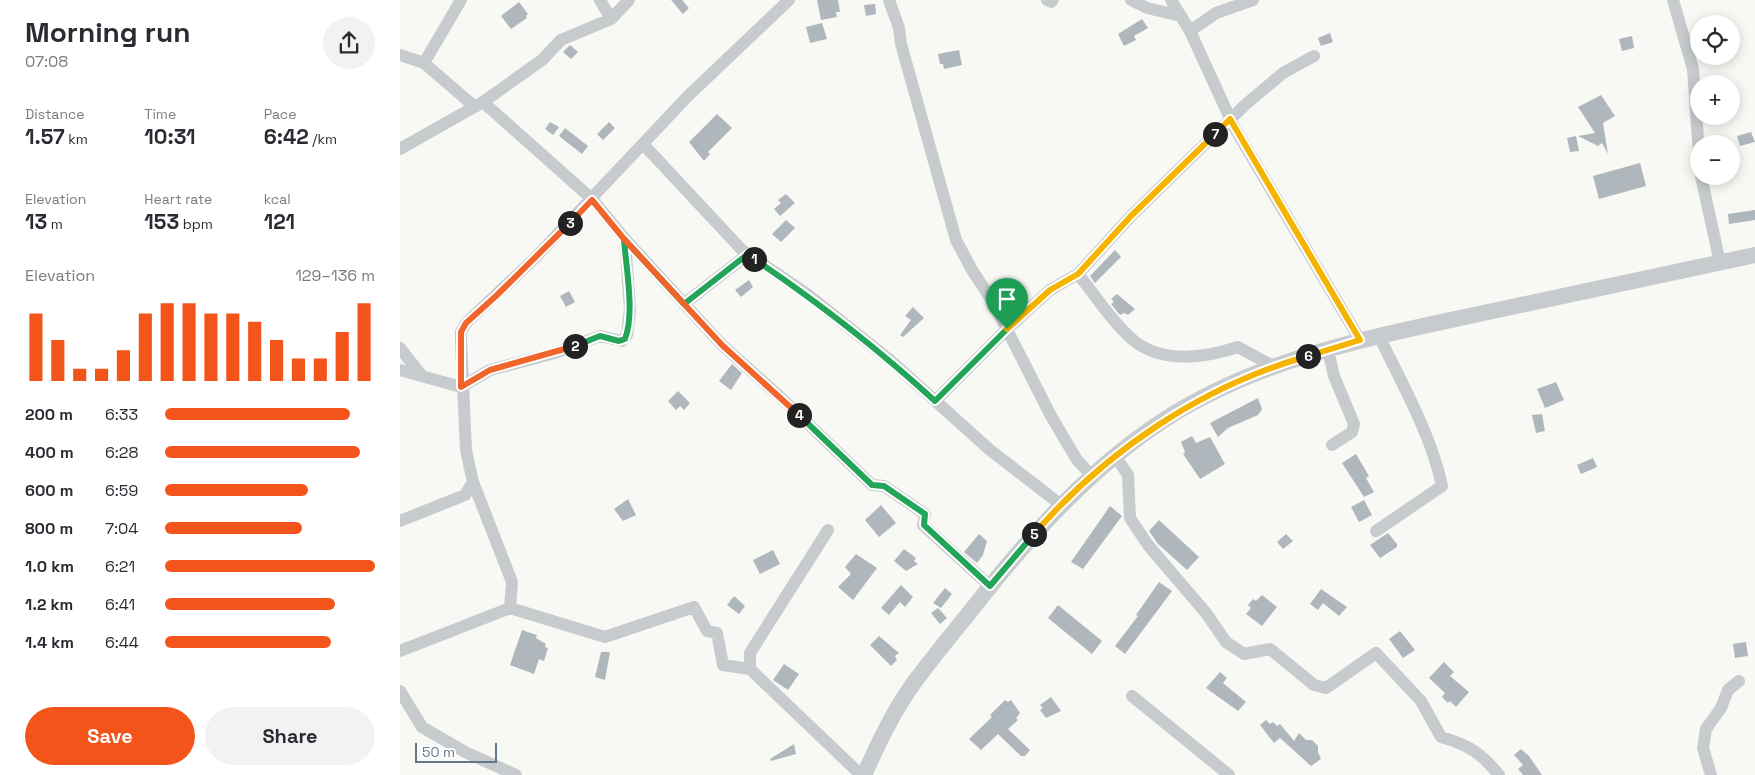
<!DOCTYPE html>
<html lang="en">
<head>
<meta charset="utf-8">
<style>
  :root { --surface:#fff; --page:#f2f2f3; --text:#2b2b33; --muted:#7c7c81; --accent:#f35419 }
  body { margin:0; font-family:"Space Grotesk",sans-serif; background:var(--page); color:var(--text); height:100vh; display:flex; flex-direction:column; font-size:19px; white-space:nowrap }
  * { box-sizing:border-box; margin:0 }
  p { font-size:16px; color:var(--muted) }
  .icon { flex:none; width:28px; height:28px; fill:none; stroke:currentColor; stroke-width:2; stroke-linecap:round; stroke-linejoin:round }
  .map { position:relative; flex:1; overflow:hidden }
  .drawer { display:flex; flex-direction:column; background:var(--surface); width:400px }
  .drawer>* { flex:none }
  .buttons { position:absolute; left:1290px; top:15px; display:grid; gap:10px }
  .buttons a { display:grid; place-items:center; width:50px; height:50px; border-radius:50%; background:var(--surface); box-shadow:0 2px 12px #0003; font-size:25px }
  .scale { position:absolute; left:15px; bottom:12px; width:82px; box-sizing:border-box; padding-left:5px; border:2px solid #647788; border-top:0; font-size:14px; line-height:18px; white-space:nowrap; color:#647788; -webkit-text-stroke:4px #fff; paint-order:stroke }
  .pin { position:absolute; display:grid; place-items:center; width:42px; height:42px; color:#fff; margin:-51px -21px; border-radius:50% 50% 50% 0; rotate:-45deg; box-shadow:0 0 5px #0007 }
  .pin .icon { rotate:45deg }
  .km { position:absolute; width:25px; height:25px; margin:-12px; border-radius:50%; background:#222; color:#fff; font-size:14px; line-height:25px; text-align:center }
  .round { display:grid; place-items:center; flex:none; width:52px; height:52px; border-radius:26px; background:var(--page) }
  .headline { display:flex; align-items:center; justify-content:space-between; height:85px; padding:0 25px }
  h1 { font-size:28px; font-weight:700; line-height:38px }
  .stats { display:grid; grid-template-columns:repeat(3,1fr); gap:8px; height:85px; padding:5px 25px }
  .stats div { display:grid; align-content:center }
  .stats b { font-size:21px; font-weight:700 }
  .stats small { font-size:14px; font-weight:400 }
  .stats p { font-size:14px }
  .chart { height:140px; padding:10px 25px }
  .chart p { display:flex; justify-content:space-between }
  .chart svg { width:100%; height:90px; margin-top:5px; stroke:var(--accent); stroke-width:6 }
  .cta { display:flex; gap:10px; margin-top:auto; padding:10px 25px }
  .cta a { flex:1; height:58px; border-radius:30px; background:var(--accent); color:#fff; font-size:20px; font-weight:700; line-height:58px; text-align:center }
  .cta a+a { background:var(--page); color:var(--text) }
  ul { padding:0 25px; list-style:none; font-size:16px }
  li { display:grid; grid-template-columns:80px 60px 1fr; align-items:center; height:38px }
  li i { height:12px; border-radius:6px; background:var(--accent) }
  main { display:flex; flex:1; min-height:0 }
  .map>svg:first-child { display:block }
  .building { fill:#afb7bd }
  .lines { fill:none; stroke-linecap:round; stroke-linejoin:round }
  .minor { stroke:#c7cbce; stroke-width:12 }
  .tertiary { stroke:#c7cbce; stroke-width:16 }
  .split-1-casing { stroke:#fff; stroke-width:10 }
  .split-2-casing { stroke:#fff; stroke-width:10 }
  .split-3-casing { stroke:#fff; stroke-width:10 }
  .split-4-casing { stroke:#fff; stroke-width:10 }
  .split-5-casing { stroke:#fff; stroke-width:10 }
  .split-6-casing { stroke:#fff; stroke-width:10 }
  .split-7-casing { stroke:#fff; stroke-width:10 }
  .split-8-casing { stroke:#fff; stroke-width:10 }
  .split-1 { stroke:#22a559; stroke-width:6 }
  .split-2 { stroke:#22a559; stroke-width:6 }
  .split-3 { stroke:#f0652b; stroke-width:6 }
  .split-4 { stroke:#f0652b; stroke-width:6 }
  .split-5 { stroke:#22a559; stroke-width:6 }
  .split-6 { stroke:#f5b400; stroke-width:6 }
  .split-7 { stroke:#f5b400; stroke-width:6 }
  .split-8 { stroke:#f5b400; stroke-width:6 }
</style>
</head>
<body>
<main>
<section class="drawer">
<div class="headline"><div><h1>Morning run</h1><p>07:08</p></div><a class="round"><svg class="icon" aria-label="share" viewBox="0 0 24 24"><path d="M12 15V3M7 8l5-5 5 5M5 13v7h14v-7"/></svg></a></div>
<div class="stats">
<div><p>Distance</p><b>1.57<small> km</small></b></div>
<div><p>Time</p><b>10:31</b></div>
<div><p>Pace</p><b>6:42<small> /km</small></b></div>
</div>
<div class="stats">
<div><p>Elevation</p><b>13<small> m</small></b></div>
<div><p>Heart rate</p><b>153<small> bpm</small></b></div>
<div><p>kcal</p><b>121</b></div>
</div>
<div class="chart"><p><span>Elevation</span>129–136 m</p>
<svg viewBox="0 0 160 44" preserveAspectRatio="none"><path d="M5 44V11M15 44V24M25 44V38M35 44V38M45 44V29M55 44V11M65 44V6M75 44V6M85 44V11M95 44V11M105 44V15M115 44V24M125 44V33M135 44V33M145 44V20M155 44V6"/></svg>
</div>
<ul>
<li><b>200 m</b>6:33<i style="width:88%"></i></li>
<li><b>400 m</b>6:28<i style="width:93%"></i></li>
<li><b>600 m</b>6:59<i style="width:68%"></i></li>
<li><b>800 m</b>7:04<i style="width:65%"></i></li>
<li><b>1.0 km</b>6:21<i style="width:100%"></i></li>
<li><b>1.2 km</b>6:41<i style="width:81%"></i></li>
<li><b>1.4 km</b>6:44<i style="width:79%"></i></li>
</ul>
<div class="cta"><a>Save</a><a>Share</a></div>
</section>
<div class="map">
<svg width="1355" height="775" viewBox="0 0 1355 775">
  <rect width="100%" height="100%" fill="#f8f8f4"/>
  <path class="building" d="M271 0H282L289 8 283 14Z
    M417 0H438L440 12H436L437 17 421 20Z
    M119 2 128 14 126 16 127 18 111 29 101 16Z
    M475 4 476 14 466 16 464 5Z
    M742 19 748 28 734 36 736 40 724 46 718 34Z
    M422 23 427 39 410 43 406 27Z
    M930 33 933 42 921 46 918 38Z
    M1232 36 1234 48 1222 51 1219 39Z
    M170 45 178 52 171 59 163 52Z
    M559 50 562 65 544 69 543 64H540L538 54Z
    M1201 95 1215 116 1203 123 1208 154 1202 143 1198 146 1178 136 1195 133 1178 107Z
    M317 114 332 128 308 152 310 154 304 161 289 142Z
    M150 122 159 127 153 135 145 129Z
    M209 122 215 128 203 140 197 134Z
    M165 128 188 146 182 154 159 136Z
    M1351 132 1355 142 1340 146 1337 136Z
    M1176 136 1179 151 1170 152 1167 138Z
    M1240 163 1246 186 1199 199 1193 176Z
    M386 194 395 203 380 216 374 209 381 203 378 200Z
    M1355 210V220L1329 224 1328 214Z
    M386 220 395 228 381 242 372 234Z
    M715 250 721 257 695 283 690 276Z
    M349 280 353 287 341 297 335 290Z
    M169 291 175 302 166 307 160 296Z
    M717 294 735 309 728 315 724 313 720 315 711 304 714 302 711 299Z
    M513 307 524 318 503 337 500 335 511 320 505 316Z
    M332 364 342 373 331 390 319 381Z
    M1156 382 1164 400 1145 408 1137 389Z
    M278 391 290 403 284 410 280 406 276 410 268 401Z
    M858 398 862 409 858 415 828 428 818 437 810 423Z
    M1142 414 1145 431 1136 433 1132 415Z
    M792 436 796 443 810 437 825 464 800 479 783 454 785 452 781 442Z
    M956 454 969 476 966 478 974 492 964 497 942 463Z
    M1193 458 1197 467 1181 474 1177 465Z
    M228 499 236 515 223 521 214 509Z
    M964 500 972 515 959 522 951 507Z
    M481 505 496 523 479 537 465 520Z
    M710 506 722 516 683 569 671 562Z
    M759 520 799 557 787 570 758 544 749 531Z
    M988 533 997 544V547L980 558 970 545Z
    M579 534 587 541 583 555 577 563 564 552Z
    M886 534 893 541 883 549 877 542Z
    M504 549 516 558 514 561 518 564 506 571 494 561Z
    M373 550 380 564 360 574 353 560Z
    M456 554 477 568 453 600 438 587 451 574 445 567Z
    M759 582 772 591 725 654 715 646 738 616 736 615Z
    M501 585 513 597 505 607 500 602 489 615 481 608Z
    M545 588 552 594 541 608 533 603Z
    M921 589 947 607 939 616 923 603 918 610 910 604Z
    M862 595 877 607 862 626 846 614 851 608 848 605 853 599 856 601Z
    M334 596 345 606 339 614 327 605Z
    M658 605 702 641 692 654 648 618Z
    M538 608 547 618 540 624 531 613Z
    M122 630 137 635 136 638 146 644 145 647 148 648 144 661 139 659 134 674 110 665Z
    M1000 631 1015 650 1003 658 989 639Z
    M479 636 499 653 495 656 497 660 491 666 470 645Z
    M1346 642 1348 656 1335 658 1333 644Z
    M201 652H210L205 680 195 677Z
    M1044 662 1054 672 1050 676 1069 692 1056 707 1050 701 1048 703 1042 697 1045 693 1029 678Z
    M384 664 399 674 388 690 373 680Z
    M820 672 827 678 823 683 846 702 838 711 806 688Z
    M651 697 661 711 646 718 640 710 643 708 640 705Z
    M605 700 608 702 611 700 620 713 616 718 618 720 608 729 630 750 625 756H621L598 734 581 750 569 739 592 717 590 715Z
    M866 720 870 724 873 722 877 726 880 724 894 741 899 733 906 740H912L918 746V752L921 759 911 766 880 738 874 743 860 725Z
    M394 744 396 754 371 761 370 759Z
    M1121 749 1129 756 1142 775H1123L1118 769 1123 765 1114 755Z"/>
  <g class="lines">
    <path class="minor" d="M200 0 211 19
      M489 0 499 28 501 44 556 240 572 270 593 302 651 416 677 460 692 476
      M647 0 651 2 653 0
      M731 0 747 8 781 16
      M771 0 790 31 834 127 960 340
      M1273 0 1293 69 1299 154
      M790 31 816 13 853 0
      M0 55 24 63 75 107
      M24 63 61 0
      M243 144 342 250 407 294 491 361 590 450 660 504
      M0 149 83 102 142 60 161 40 211 19 229 0
      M1301 176 1320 263
      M225 239 322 345 377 394 472 485 484 486 525 514 523 525 590 586
      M678 274C695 295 712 322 733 340 762 364 805 358 838 347L873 366
      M284 304 348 254
      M0 348 22 376
      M928 350 934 376 954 424 952 432 932 445
      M0 370 61 387 90 370 155 353 200 336 222 341 227 335 230 310 225 239 192 199 83 102
      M535 401 607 329 650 290 678 274 731 216 845 105 883 73 914 56
      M716 457 728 475 730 518 748 545 806 613 826 642 844 654 870 649 914 685 926 688 976 653 1021 701 1041 737C1069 745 1081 753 1099 775
      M0 521 65 495 73 482
      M976 531 1042 486C1031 434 1002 384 979 336
      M110 608 205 637 294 607 307 631 317 633 323 665 350 669 461 775
      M0 651 110 608 112 582 73 482 66 450 61 341V332L66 323 134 259 288 96 389 0
      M350 669V653L428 530
      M0 691 22 727 65 752 116 775
      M732 696 829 775
      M1311 775 1303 748 1306 729 1321 708 1328 690 1339 681"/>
    <path class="tertiary" d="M464 775C478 744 493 712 513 684 535 654 558 627 581 598 634 531 692 467 764 420 861 357 977 336 1088 312 1177 293 1266 274 1355 255"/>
  </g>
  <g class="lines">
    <g class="split-1-casing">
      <path id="split-1" d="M354 259C418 302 478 349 535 401L607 329"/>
    </g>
    <g class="split-2-casing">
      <path id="split-2" d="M175 346 200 336 219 341 225 339C235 313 226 268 224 239L284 304 348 254 354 259"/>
    </g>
    <g class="split-3-casing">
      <path id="split-3" d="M170 223 96 296 66 323 61 332V387L90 370 175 346"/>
    </g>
    <g class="split-4-casing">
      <path id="split-4" d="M170 223 192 200 224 239 322 345 399 415"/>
    </g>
    <g class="split-5-casing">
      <path id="split-5" d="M399 415 472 485 484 486 525 514 524 525 590 586 634 534"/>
    </g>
    <g class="split-6-casing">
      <path id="split-6" d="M634 534C706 451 802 386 908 356"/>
    </g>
    <g class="split-7-casing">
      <path id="split-7" d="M815 134 830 119 960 340 908 356"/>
    </g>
    <g class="split-8-casing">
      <path id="split-8" d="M607 329 650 290 678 274 731 216 815 134"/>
    </g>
    <use href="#split-1" class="split-1"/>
    <use href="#split-2" class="split-2"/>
    <use href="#split-3" class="split-3"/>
    <use href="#split-4" class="split-4"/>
    <use href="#split-5" class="split-5"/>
    <use href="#split-6" class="split-6"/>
    <use href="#split-7" class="split-7"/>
    <use href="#split-8" class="split-8"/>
  </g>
</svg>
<div class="buttons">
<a><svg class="icon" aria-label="locate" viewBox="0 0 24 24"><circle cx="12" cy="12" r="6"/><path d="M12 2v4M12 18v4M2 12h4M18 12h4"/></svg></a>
<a>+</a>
<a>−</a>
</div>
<div class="scale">50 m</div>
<div class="pin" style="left:607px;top:329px;background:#1e9e55"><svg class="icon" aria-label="arrive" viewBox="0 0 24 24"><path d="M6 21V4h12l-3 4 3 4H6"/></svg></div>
<b class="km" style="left:354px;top:259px">1</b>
<b class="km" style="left:175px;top:346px">2</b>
<b class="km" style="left:170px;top:223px">3</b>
<b class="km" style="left:399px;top:415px">4</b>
<b class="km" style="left:634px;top:534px">5</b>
<b class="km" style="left:908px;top:356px">6</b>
<b class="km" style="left:815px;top:134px">7</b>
</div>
</main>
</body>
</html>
